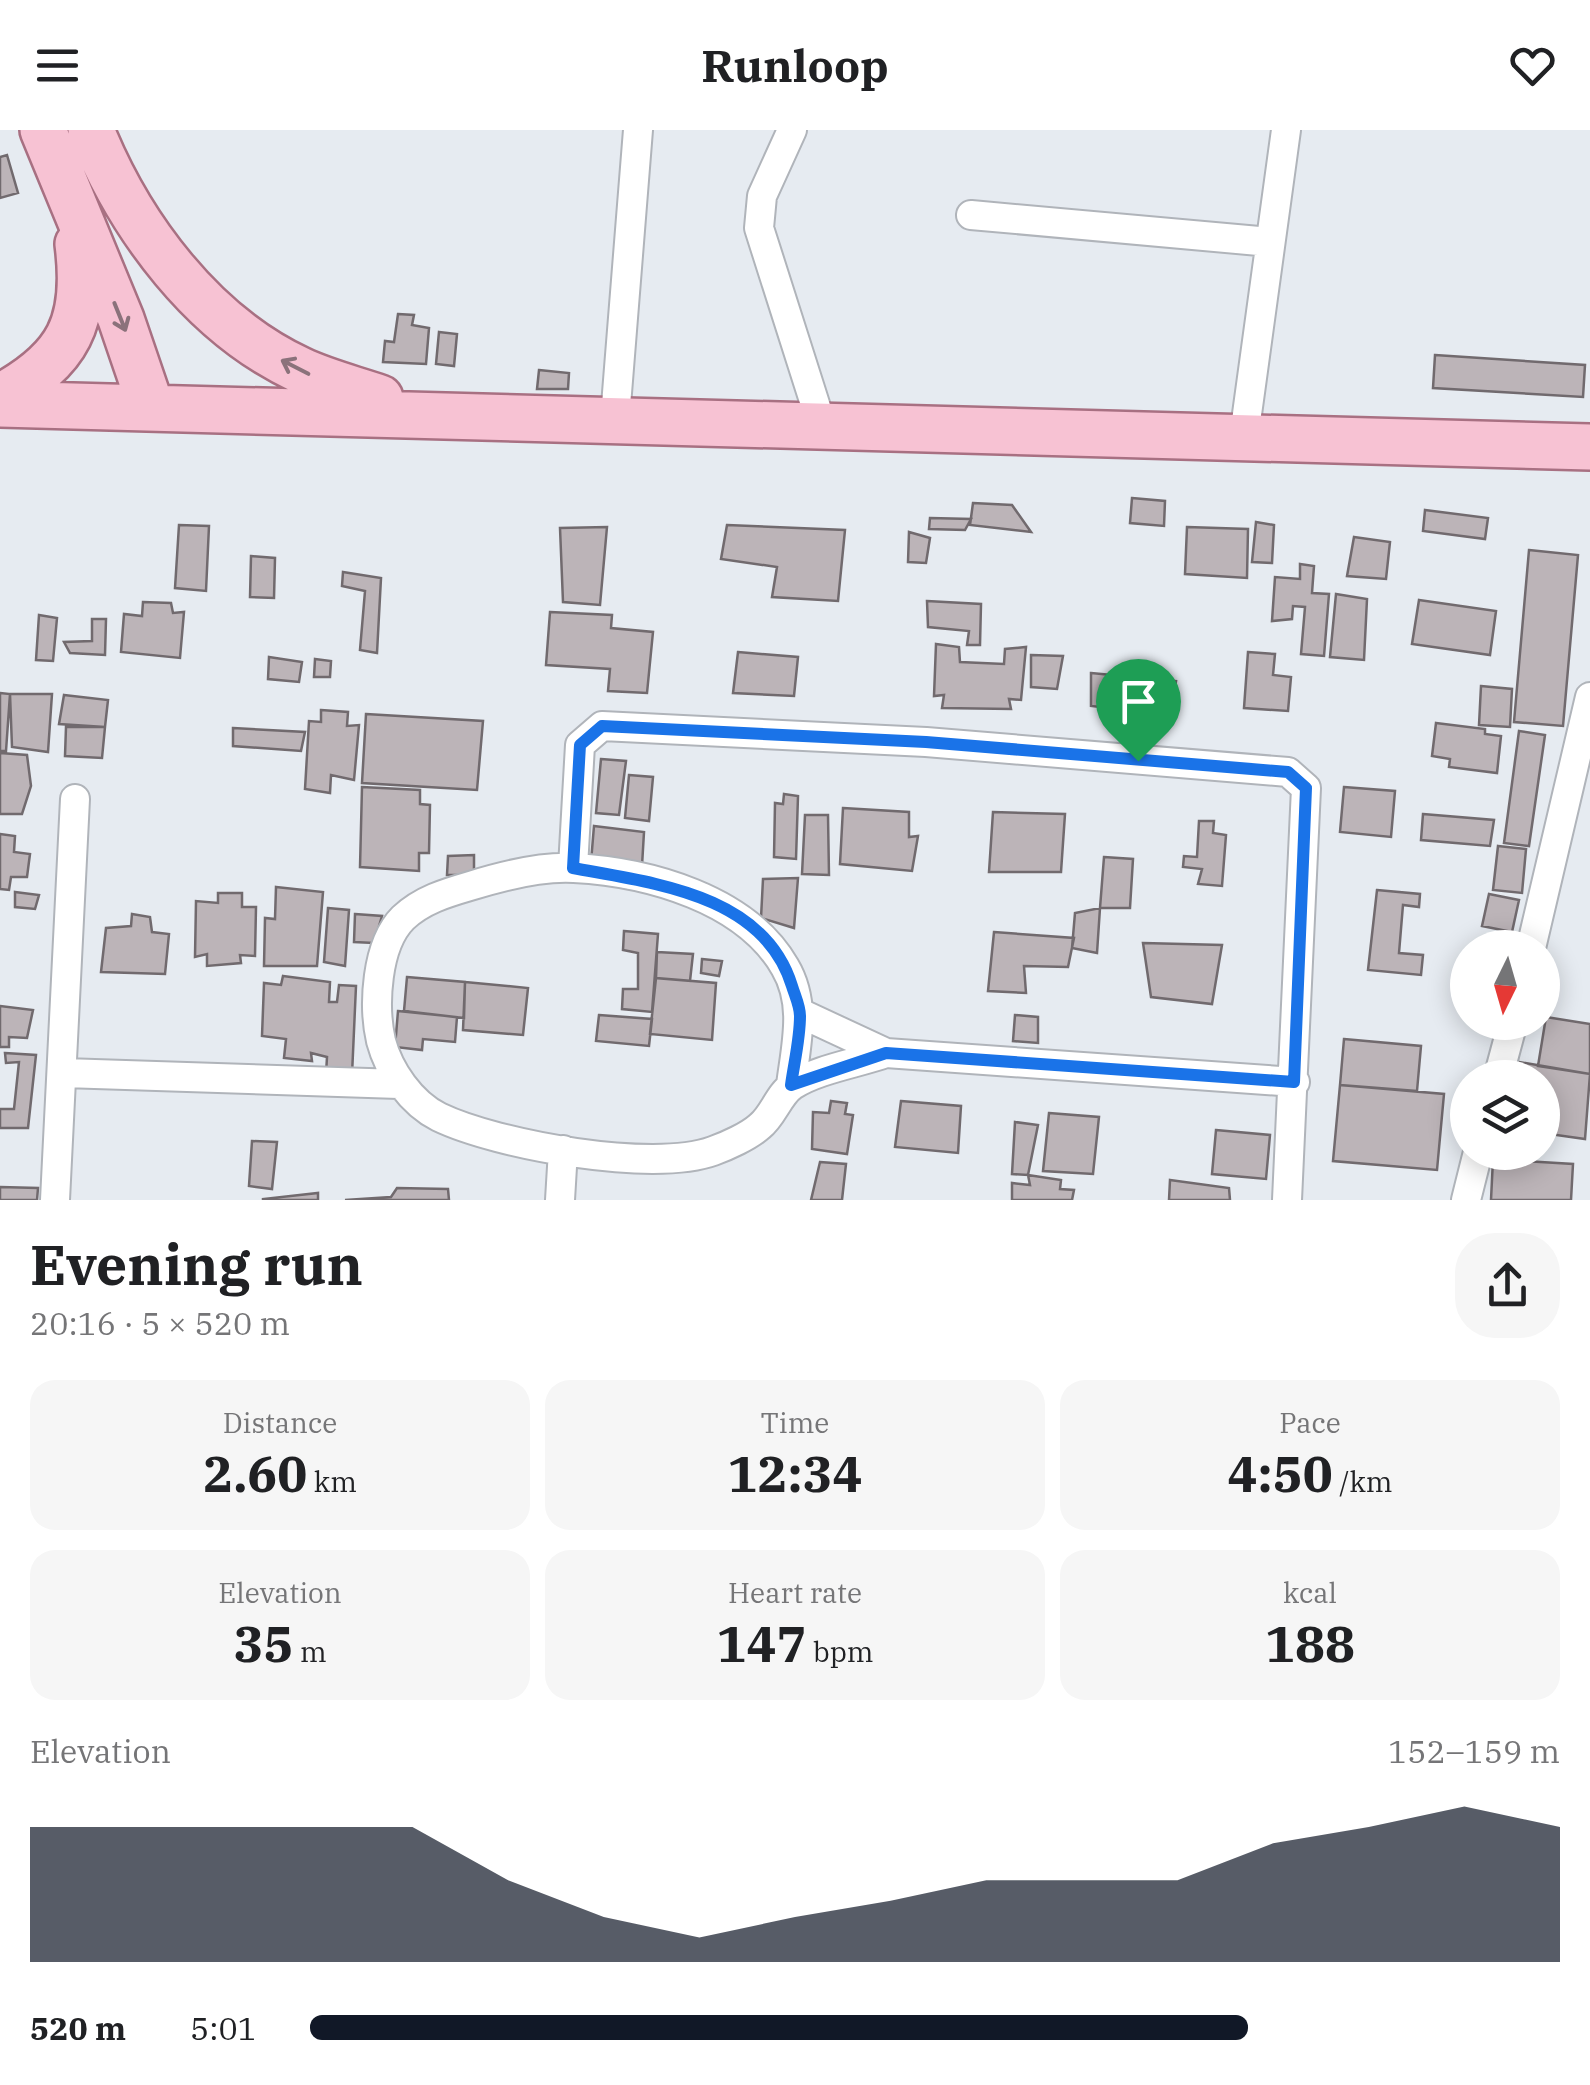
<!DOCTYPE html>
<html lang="en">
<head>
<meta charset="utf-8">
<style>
  :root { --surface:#fff; --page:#f6f6f6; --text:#202124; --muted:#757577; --accent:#111827 }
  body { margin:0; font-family:"IBM Plex Serif",serif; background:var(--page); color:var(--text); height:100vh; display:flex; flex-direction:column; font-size:38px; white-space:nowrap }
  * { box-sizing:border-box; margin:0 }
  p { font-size:32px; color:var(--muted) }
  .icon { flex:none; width:55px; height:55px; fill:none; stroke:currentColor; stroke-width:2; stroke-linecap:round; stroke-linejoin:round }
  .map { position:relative; height:1070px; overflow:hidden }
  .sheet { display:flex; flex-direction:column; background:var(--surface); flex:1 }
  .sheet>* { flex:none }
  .needle { width:65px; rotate:185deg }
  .buttons { position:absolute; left:1450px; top:800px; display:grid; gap:20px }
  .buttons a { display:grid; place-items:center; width:110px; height:110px; border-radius:50%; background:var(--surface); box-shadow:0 5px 25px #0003; font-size:50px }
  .pin { position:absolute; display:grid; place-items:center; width:85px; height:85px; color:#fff; margin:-102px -42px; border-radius:50% 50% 50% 0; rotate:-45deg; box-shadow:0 0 10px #0007 }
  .pin .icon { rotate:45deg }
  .round { display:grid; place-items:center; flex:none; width:105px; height:105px; border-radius:40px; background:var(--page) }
  .head { display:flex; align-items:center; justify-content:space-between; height:170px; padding:0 30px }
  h1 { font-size:55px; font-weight:700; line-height:75px }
  .figures { display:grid; grid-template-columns:repeat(3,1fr); gap:15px; height:170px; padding:10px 30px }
  .figures div { display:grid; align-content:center; border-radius:25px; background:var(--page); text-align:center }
  .figures b { font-size:50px; font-weight:700 }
  .figures small { font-size:28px; font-weight:400 }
  .figures p { font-size:28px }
  .chart { height:280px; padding:20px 30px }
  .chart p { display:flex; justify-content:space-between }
  .chart svg { width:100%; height:180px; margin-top:10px; fill:var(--accent); opacity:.7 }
  ul { padding:0 30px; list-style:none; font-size:32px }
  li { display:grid; grid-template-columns:160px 120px 1fr; align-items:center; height:75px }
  li i { height:25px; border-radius:12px; background:var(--accent) }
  header { display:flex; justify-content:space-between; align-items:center; height:130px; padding:0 30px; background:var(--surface); font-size:45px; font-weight:700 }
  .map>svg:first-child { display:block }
  .building { fill:#bcb4b8; stroke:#716a6e; stroke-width:2.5 }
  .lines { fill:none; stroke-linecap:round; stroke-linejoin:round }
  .street-casing { stroke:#b0b4ba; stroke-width:32 }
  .primary-casing { stroke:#a87082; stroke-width:50 }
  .street { stroke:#fff; stroke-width:28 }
  .primary { stroke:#f7c2d3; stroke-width:45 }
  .oneway { stroke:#8b727b }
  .route-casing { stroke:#fff; stroke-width:20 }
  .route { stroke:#1a73e8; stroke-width:12 }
</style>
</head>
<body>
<header><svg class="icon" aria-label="menu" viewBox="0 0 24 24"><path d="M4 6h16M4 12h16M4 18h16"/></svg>Runloop<svg class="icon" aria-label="heart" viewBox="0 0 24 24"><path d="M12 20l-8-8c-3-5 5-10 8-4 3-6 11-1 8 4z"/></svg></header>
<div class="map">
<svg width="1590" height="1070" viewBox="0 0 1590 1070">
  <rect width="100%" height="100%" fill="#e6ebf1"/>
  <path class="building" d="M7 25 18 63 0 68V27Z
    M398 184 414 185 412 195 429 198 426 234 383 232 385 211 394 212Z
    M439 202 457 204 454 236 436 234Z
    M1435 225 1585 235 1583 267 1433 258Z
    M539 240 569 243 568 259H537Z
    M1132 368 1165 371 1164 396 1130 393Z
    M973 373 1012 375 1031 402 970 395Z
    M1425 380 1488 388 1485 409 1423 401Z
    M930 388 971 389 965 400 929 399Z
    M1256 392 1274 395 1272 433 1252 432Z
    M179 395 209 396 206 461 175 458Z
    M727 395 845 400 838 471 772 467 777 437 721 429Z
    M607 397 600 475 563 472 560 398Z
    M1187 397 1248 399 1247 448 1185 444Z
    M909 402 930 408 926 433 908 432Z
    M1354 407 1390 412 1386 449 1347 446Z
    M1529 420 1578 425 1563 596 1514 592Z
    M251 426 275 428 274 468 250 467Z
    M1300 434 1314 436 1312 463 1329 464 1324 526 1301 524 1305 477 1293 476 1292 489 1272 491 1275 447 1300 449Z
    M343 442 381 448 377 523 360 520 365 461 342 456Z
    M1336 464 1367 469 1364 530 1330 527Z
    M1419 470 1496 481 1490 525 1412 514Z
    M927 471 981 474 980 515H967L969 501 928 497Z
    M143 472 171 473 173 483 184 482 180 528 121 522 124 484 142 486Z
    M550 482 612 485 611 498 653 502 647 563 608 561 610 539 546 535Z
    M39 485 57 488 53 531 36 530Z
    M92 489H106L105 525 70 523 64 512 92 511Z
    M936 514 959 517 960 532 1004 534 1005 519 1026 517 1021 570 1009 569 1011 579 942 578 944 565 934 566Z
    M738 522 798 527 794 566 733 563Z
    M1248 522 1275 524 1273 545 1291 547 1288 581 1244 578Z
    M1031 525 1063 526 1057 559 1031 557Z
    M269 527 302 532 299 552 268 549Z
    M315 529 331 531 330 547H314Z
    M1091 543 1176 551 1171 585 1091 576Z
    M1481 556 1512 559 1510 597 1479 595Z
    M0 563 10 564 6 621H0Z
    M10 564H52L48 622 12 617Z
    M64 565 108 570 105 597 59 594Z
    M321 580 348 582 347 596 359 595 354 650 331 645 330 663 305 659 309 591 321 592Z
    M366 584 483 591 477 660 362 653Z
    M1436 593 1485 599V604L1501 606 1497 643 1449 637 1450 629 1432 626Z
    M66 597H105L102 628 65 626Z
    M233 598 305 602 301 621 233 616Z
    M1519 601 1545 605 1529 716 1504 713Z
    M0 623 27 625 31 656 22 684H0Z
    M601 629 626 631 619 685 596 683Z
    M629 645 653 647 649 691 625 688Z
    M362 657 420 660V674L430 675 429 723H419V741L360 737Z
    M1344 657 1395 661 1391 707 1340 702Z
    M784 664 798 666 796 729 774 727 775 673 783 674Z
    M843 678 909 682V707L918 706 912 741 840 734Z
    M993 682 1065 684 1061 742H989Z
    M1423 684 1494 690 1490 716 1421 710Z
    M805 685H828L829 745 802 744Z
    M1199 691H1214L1213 703 1226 705 1222 756 1198 754 1202 739 1183 737 1184 726 1197 727Z
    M594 696 644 702 642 736 591 732Z
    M0 704 15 706 14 722 30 724 27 747H11L9 760 0 759Z
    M1498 716 1526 719 1522 763 1493 760Z
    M474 725V745H447L448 726Z
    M1104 727 1133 729 1130 778H1100Z
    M798 748 794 798 761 788 763 749Z
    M276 757 323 762 317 836H264L265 788 275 789Z
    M1377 760 1420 764 1419 777 1403 775 1399 823 1423 825 1421 845 1368 840Z
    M15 762 39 765 35 779 15 777Z
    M218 763H242V777H256L255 826 240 825 241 833 207 836V824L195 827 196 771 218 773Z
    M1489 764 1519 770 1512 802 1482 796Z
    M328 778 349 780 345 836 324 832Z
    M1100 778 1097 823 1072 818 1075 783Z
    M132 784 150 787 152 802 169 804 165 844 101 842 106 798 131 796Z
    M355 784 382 786 374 813 354 812Z
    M624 801 658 804 652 882 622 879 623 859H638V823L623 820Z
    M994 802 1074 808 1068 837 1024 836 1026 863 988 861Z
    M1143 813 1222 815 1212 874 1151 867Z
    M657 822 693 824 690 851 656 848Z
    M702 829 722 831 719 846 701 843Z
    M283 846 330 852 329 872H337L339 855 356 856 352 945 326 944 327 927 311 923 312 931 284 928 286 909 262 906 264 853 281 855Z
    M407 847 465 852 464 888 404 881Z
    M656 848 716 853 712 910 650 904Z
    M465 852 528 858 523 905 463 900Z
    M0 876 33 880 27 908 9 907V917H0Z
    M398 881 457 887 455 912 423 909 422 920 395 917Z
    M599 885 652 889 649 916 596 911Z
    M1015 885 1038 887V913L1013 911Z
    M1546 887 1590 894V944L1538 936Z
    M1344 909 1421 916 1417 961 1340 955Z
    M5 923 36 925 28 998H0V979H14L19 932 6 933Z
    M1519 932 1590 944 1585 1009 1542 1003V948H1517Z
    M1340 955 1444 964 1437 1040 1333 1031Z
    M831 971 847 973 845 984 853 985 847 1024 812 1019 813 982 829 983Z
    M901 971 961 976 958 1023 895 1017Z
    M1049 983 1099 987 1093 1044 1043 1041Z
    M1015 992 1038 995 1028 1045 1012 1044Z
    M1216 1000 1270 1005 1266 1049 1212 1044Z
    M252 1011 277 1012 272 1059 249 1056Z
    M1493 1029 1573 1034 1571 1070H1491Z
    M820 1032 846 1034 842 1070H811Z
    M1028 1045 1061 1050 1060 1059 1074 1060 1072 1070H1012V1053L1030 1055Z
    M1170 1050 1229 1058 1230 1070H1169Z
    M0 1057 38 1058 37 1070H0Z
    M397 1058 448 1059 449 1070H345L391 1067Z
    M318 1063V1070H263V1069Z"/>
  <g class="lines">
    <g class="street-casing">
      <path id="street" d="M792 0 762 66 759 98 822 296
        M971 85 1270 112
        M615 288 638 0
        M1244 306 1286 0
        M573 737 580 615 602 596 926 612 1288 642 1306 658 1287 1070
        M1531 818 1590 567
        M800 883 886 923 1295 952
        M64 943 399 954
        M1498 948 1513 892
        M791 955C796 915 807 874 785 837 746 769 649 742 574 738 541 736 502 746 470 756 446 763 422 770 403 788 376 815 373 876 381 911 389 941 411 973 439 987 497 1015 653 1043 713 1021 727 1016 749 1006 760 996 773 986 779 964 793 955 818 939 858 933 886 923
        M55 1070 75 669
        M560 1070 563 1020
        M1466 1070 1478 1022"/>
    </g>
    <g class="primary-casing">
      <path id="primary" d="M43 0 121 189 151 277
        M91 0C130 97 203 195 300 240 325 252 354 259 380 268
        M0 267C69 230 88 192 78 114
        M0 274C530 286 1060 300 1590 317"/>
    </g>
    <use href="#street" class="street"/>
    <use href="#primary" class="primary"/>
  </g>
  <defs><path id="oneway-shaft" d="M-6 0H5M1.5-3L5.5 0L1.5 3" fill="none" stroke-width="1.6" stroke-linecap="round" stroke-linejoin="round" transform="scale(2.5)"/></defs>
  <g class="oneway">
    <use href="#oneway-shaft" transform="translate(120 187) rotate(68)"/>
    <use href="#oneway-shaft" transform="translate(295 237) rotate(-153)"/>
  </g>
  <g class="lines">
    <g class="route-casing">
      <path id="route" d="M602 596 926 612 1288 642 1306 658 1294 952 886 923 791 955C794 933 800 909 800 886 800 876 795 866 792 856 764 764 653 753 573 738L580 615Z"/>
    </g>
    <use href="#route" class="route"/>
  </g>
</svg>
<div class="buttons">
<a><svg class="needle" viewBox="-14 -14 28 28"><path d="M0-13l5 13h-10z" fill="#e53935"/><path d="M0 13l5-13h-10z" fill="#757577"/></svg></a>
<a><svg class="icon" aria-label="layers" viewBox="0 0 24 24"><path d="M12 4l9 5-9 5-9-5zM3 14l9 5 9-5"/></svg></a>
</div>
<div class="pin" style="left:1138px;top:631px;background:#1e9e55"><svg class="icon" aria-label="arrive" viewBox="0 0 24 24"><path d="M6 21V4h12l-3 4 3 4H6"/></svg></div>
</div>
<section class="sheet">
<div class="head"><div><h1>Evening run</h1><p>20:16 · 5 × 520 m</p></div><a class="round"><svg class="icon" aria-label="share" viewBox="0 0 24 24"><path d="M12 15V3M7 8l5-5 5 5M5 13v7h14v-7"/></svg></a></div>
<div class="figures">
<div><p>Distance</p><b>2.60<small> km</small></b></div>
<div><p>Time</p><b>12:34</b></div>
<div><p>Pace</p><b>4:50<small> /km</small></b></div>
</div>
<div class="figures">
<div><p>Elevation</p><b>35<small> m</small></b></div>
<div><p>Heart rate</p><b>147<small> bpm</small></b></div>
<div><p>kcal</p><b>188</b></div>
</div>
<div class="chart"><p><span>Elevation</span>152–159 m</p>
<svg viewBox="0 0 160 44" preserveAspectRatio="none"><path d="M0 44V11L10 11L20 11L30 11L40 11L50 24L60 33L70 38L80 33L90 29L100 24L110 24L120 24L130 15L140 11L150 6L160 11V44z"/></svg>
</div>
<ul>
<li><b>520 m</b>5:01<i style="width:75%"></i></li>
</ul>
</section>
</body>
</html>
